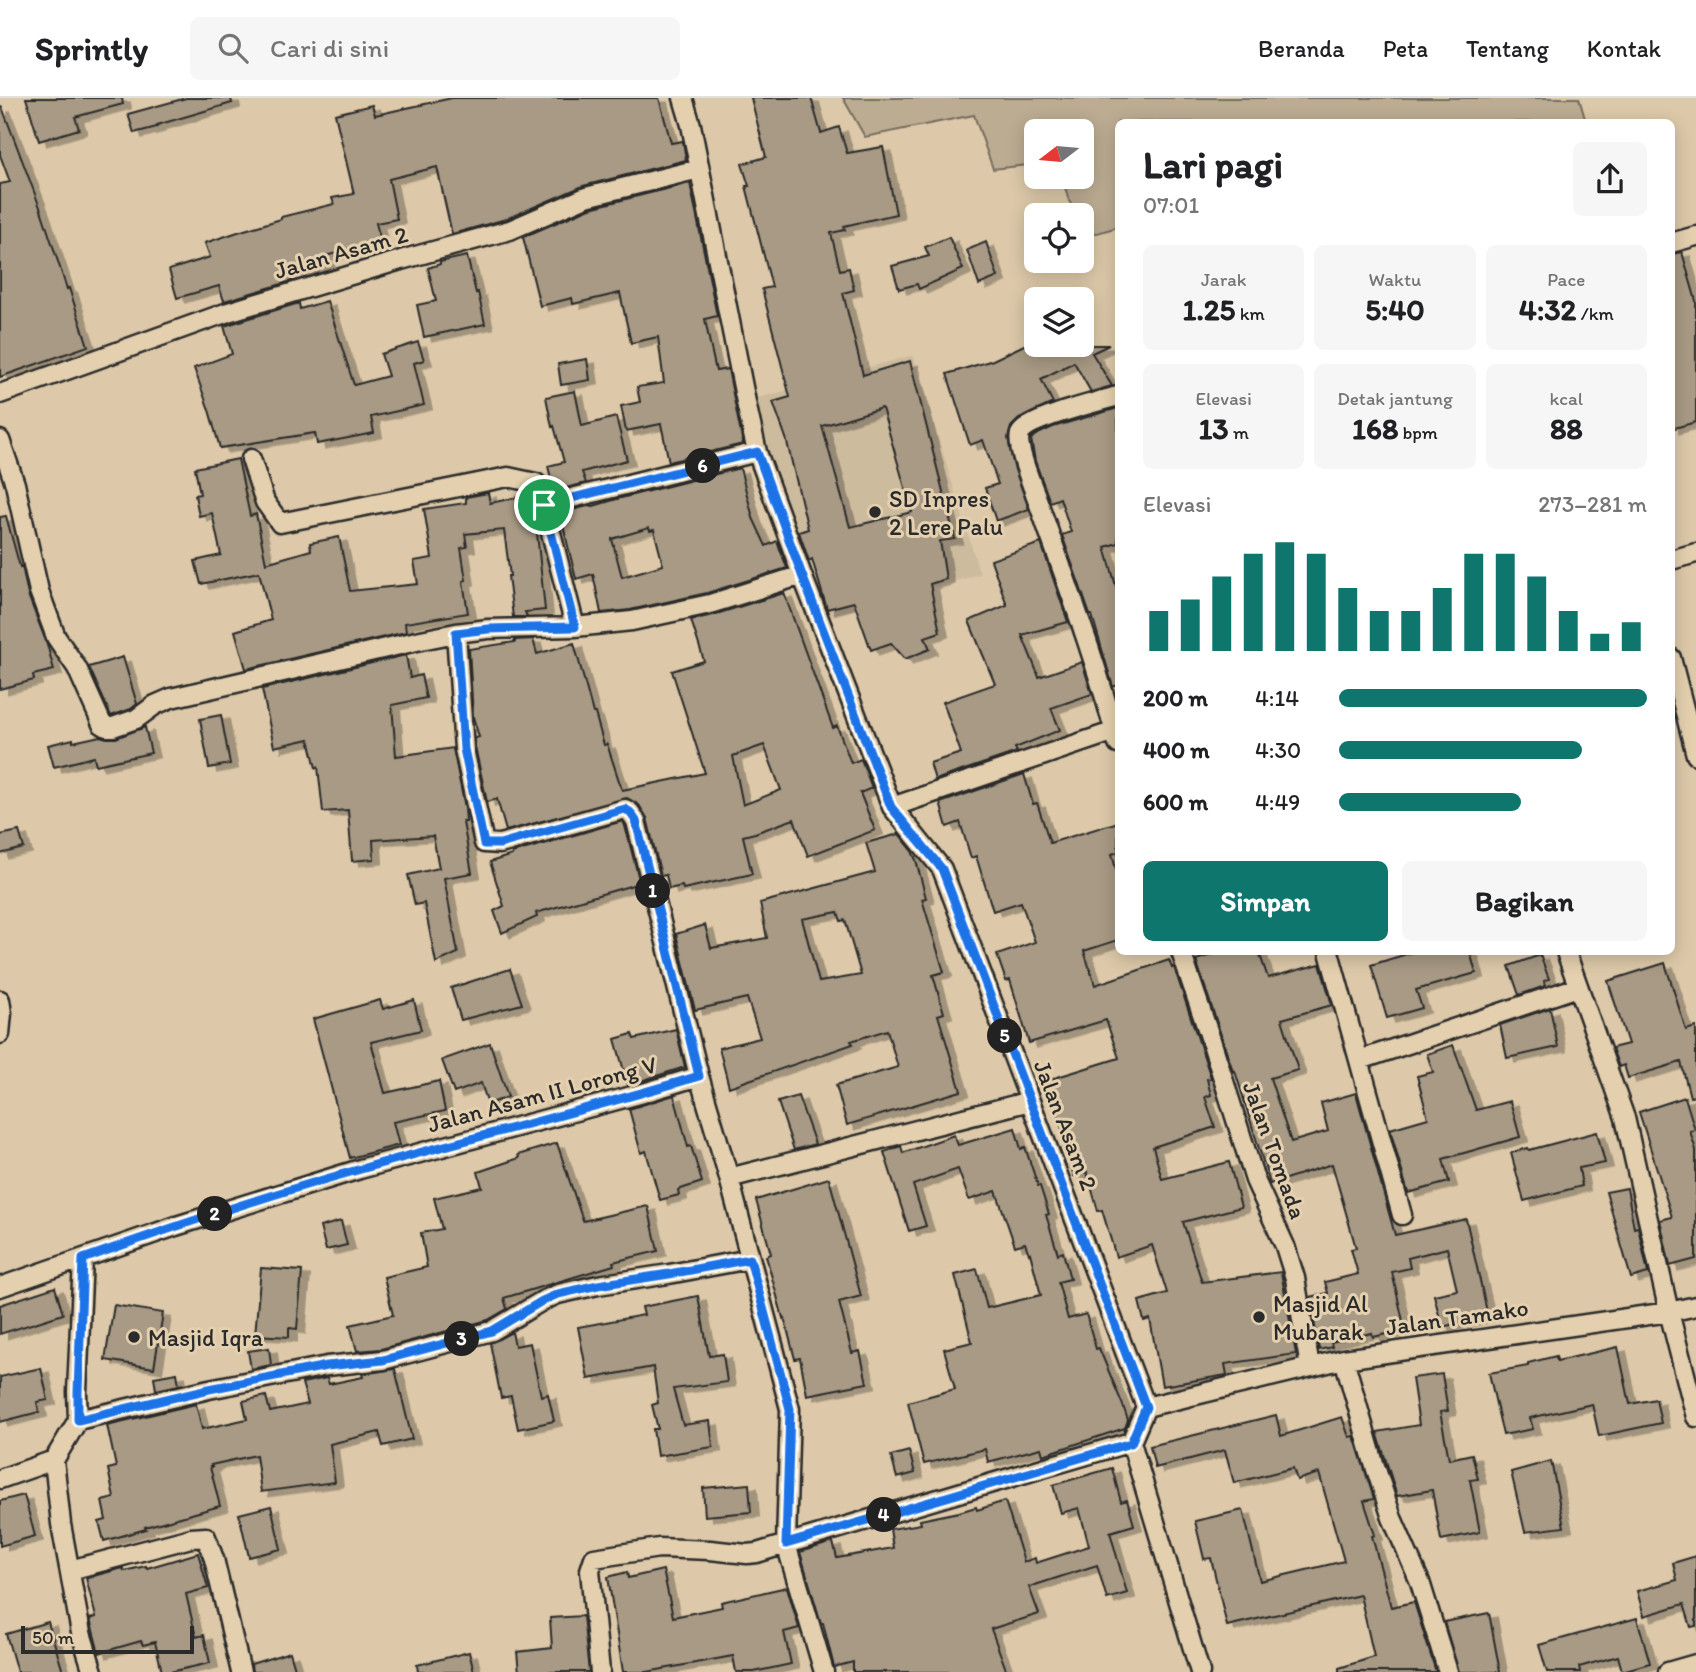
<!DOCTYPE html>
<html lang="id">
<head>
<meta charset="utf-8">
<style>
  :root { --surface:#fff; --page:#f6f6f6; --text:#202124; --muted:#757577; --line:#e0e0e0; --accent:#0f766e }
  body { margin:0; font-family:Itim,sans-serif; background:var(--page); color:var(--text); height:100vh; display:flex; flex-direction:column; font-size:26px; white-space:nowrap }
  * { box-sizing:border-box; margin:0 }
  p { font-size:23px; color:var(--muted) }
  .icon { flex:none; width:38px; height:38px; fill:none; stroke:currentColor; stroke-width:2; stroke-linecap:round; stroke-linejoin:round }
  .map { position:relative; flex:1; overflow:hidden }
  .drawer { position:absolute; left:1115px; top:21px; width:560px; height:836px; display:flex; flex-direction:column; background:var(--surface); border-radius:10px; box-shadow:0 4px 18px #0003 }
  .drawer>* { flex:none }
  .needle { width:46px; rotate:254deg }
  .buttons { position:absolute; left:1024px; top:21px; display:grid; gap:14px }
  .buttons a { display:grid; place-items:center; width:70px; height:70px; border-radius:10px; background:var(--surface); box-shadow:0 4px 18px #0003; font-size:35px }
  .scale { position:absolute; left:21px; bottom:18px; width:173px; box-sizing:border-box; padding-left:7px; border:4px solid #2b2b2b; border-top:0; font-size:19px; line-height:24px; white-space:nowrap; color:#2b2b2b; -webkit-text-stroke:5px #e4d0ae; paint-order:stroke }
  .pin { position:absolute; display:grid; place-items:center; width:60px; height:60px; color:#fff; margin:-30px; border:4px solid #fff; border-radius:50%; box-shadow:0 2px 7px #0007 }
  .km { position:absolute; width:35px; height:35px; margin:-18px; border-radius:50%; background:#222; color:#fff; font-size:19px; line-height:35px; text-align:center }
  .round { display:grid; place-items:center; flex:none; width:74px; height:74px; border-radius:10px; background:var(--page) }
  .headline { display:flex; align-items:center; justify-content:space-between; height:119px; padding:0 28px }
  h1 { font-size:38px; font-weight:700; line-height:52px }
  .metrics { display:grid; grid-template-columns:repeat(3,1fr); gap:10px; height:119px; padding:7px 28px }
  .metrics div { display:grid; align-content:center; border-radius:10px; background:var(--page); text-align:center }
  .metrics b { font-size:30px; font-weight:700 }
  .metrics small { font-size:19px; font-weight:400 }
  .metrics p { font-size:19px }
  .chart { height:196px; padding:14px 28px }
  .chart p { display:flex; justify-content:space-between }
  .chart svg { width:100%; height:126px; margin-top:7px; stroke:var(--accent); stroke-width:6 }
  .primary-button { display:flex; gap:14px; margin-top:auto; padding:14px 28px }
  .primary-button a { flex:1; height:80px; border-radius:10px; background:var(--accent); color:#fff; font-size:28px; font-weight:700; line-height:80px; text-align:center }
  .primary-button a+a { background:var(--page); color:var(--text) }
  ul { padding:0 28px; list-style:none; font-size:23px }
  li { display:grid; grid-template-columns:112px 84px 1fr; align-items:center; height:52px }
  li i { height:18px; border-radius:9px; background:var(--accent) }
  header { display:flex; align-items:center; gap:42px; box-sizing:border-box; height:98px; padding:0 35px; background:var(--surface); border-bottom:2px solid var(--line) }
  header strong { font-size:33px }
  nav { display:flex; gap:38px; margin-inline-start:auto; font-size:24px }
  .search { width:490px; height:63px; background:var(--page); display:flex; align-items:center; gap:18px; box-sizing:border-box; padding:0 24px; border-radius:10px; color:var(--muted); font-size:26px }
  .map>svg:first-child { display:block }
  .built { fill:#cdbb9e }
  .green { fill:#bcac92; stroke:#746c5e; stroke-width:2 }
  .building { fill:#a89a84; stroke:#2b2b2b; stroke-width:2; fill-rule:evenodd; filter:url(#shadow) }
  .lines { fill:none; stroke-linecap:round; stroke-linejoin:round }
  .street-casing { stroke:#2b2b2b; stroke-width:23 }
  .street { stroke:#e4d0ae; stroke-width:18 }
  .route-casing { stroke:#fff; stroke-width:14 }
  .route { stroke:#1a73e8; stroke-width:9 }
  .poi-dot { fill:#2b2b2b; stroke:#e4d0ae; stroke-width:2.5 }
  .labels { text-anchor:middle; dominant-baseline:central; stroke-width:6; stroke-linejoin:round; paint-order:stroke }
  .street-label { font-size:24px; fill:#2b2b2b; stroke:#e4d0ae }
  .poi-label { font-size:24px; fill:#2b2b2b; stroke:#e4d0ae; text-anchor:start }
</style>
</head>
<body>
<header>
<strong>Sprintly</strong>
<div class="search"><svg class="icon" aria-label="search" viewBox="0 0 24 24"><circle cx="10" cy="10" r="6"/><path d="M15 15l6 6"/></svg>Cari di sini</div>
<nav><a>Beranda</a><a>Peta</a><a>Tentang</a><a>Kontak</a></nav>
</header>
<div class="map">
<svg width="1696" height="1574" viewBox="0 0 1696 1574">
  <defs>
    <filter id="shadow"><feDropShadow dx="8" dy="4.5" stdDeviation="0" flood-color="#0004"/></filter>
  </defs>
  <rect width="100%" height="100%" fill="#ddc9a9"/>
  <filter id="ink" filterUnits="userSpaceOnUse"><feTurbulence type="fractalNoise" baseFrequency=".0143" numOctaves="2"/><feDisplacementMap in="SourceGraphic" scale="14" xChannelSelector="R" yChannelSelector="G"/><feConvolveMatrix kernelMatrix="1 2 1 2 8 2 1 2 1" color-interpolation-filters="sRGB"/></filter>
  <g filter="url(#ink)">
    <path class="built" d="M913 257 980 476 827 520 767 352 755 301Z"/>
    <path class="green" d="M843 0H1579L1586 24H1118V129L1083 139 1082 117H1075L1061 79H1082V33H1036V66L993 71 974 17 865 39Z"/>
    <path class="building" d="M26 0H122L123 6 75 19 79 31 39 43Z
      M186 0H231L232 5 157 27V29L134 35 128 16Z
      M452 0H659L671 45 683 43 686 62 583 88 506 121 452 136 437 69 389 81 397 121 376 125 381 144 325 158 327 167 290 176 292 183 224 203 219 188 177 200 169 172 210 159 205 145 238 134 281 121V119L334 106 332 100 354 96 335 16 372 7 375 17Z
      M751 0H811L821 35 839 29 847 55 883 49 896 116 844 128 845 132 831 135 840 172 849 170 854 192 843 195 863 277 910 263 955 441 940 443 946 481 930 486 940 534 925 539 930 551 905 561 891 545 871 552 854 504 827 511 812 461 809 463 799 434 808 431 786 340 773 304 790 299 762 191 772 189 746 88H749L742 66 766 59ZM882 310 912 414 850 429 822 328Z
      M2 9 41 112 67 191 69 190 88 248 0 279V86L10 84 0 57V10Z
      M690 85 717 218 705 221 710 246 716 273 728 271 743 346 669 364 661 326 626 333 621 308 640 304 637 289 664 285 658 239 631 245 620 195 573 206 572 200 540 208 523 139 590 110Z
      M949 139 963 171 919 191 917 186 899 191 892 168 929 158 925 149Z
      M986 144 998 179 979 187 967 152Z
      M1682 154 1696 203V324L1671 331V156Z
      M467 158 476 195 478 194 485 226 424 239 417 207 436 203 428 170 440 166V164Z
      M327 203 354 287 388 278 381 256 418 244 424 262 414 265 424 307 371 319 374 335 317 346 315 335 220 350 209 312 194 270 232 256 224 228 299 205 300 211Z
      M1024 247H1109L1092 255 1112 288 1091 294 1074 264 1041 281 1053 305 1019 321 1011 329 1008 340 1014 369 1029 411 996 423 985 390 998 386 983 342 970 347 947 276 993 262Z
      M587 261 590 282 561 287 558 266Z
      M575 293 582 328 616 319 627 362 582 374 586 385 554 393 548 368 564 364 554 328 552 329 546 299Z
      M1118 310V445L1105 449 1118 495V587L1113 589 1092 517H1090L1062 437 1071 434 1060 400 1050 404 1035 363 1031 341 1040 335 1053 329Z
      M238 361 250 418 256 416 266 465 311 452 310 445 339 439 350 493 418 486 414 463 432 460 424 411 466 405V399L488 395 490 405 528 397 535 416 545 512 525 514 527 519H513L508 478H510L504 432 465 436 467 449 461 450 466 482 463 483 468 515 405 525 406 534 246 571 235 533 271 522 259 474 201 486 195 463 221 457 212 415 199 418 195 397 200 396 195 370Z
      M740 370 753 420 766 448 777 443 787 470 707 495 630 512 601 515 593 476 576 481 560 415 592 407 593 408 617 401ZM649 430 650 433 654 432 663 467 622 479 612 441Z
      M6 418 20 469 22 468 28 497 47 546 54 572 33 577 34 582 0 591V419Z
      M1041 445 1068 524 1022 537 1039 579 1082 564 1092 596 1051 610 1060 632 1015 650 1017 654 935 682 930 665 961 655 943 604 995 586 969 523 1007 507 991 462Z
      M784 495 833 630 837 628 851 665 861 661 872 690 860 695 875 732 808 758 794 721 755 735 743 738 752 776 683 791 682 788 669 791 666 777 661 778 647 720 639 707 627 700 506 733 497 701 487 704 475 649V640L479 639 473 619 469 551 515 544V542L533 541 537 556 574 545 593 615H595L604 647 607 646 622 692 705 675 672 573 704 563 691 522 713 517ZM764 647 781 692 743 707 733 658Z
      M406 557 410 580 421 577 426 600 392 607 396 658 453 650 465 710 466 724H463L472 775 444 780 458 855 436 865 424 805 415 807 408 777 439 770 433 738 373 742 374 761 352 763 348 712 323 714 318 669 316 670 309 641 274 649 262 591Z
      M123 559 137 606 131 611 111 618 89 569Z
      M221 617 230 666 209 670 200 621Z
      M145 629 151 655 96 667 94 659 54 669 48 647 73 641V644L100 638 107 640H116Z
      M1024 676 1033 706 1037 705 1050 745 1118 724V754L1112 756 1118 779V842L1084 853 1095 887 1169 862 1172 870 1174 869 1211 980 1207 981 1211 997 1205 999 1215 1029 1153 1049 1162 1081 1229 1064 1241 1109 1183 1124 1202 1184 1281 1174 1296 1256 1225 1266 1227 1277 1162 1288 1150 1221 1144 1223 1139 1203 1167 1195 1152 1147 1116 1159 1102 1112 1098 1113 1087 1074 1074 1078 1063 1045 1066 1044 1055 1007 1058 1006 1051 981 1119 960 1106 922 1029 945 1010 882 1006 883 997 857 1035 844 1021 804 993 813 976 758 971 760 960 724 947 729 940 705Z
      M623 723 625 728 640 785 536 815 537 819 502 835 494 813 504 808 490 764 512 757V755Z
      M19 733 24 750 0 756V737Z
      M899 736 911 751 916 762 926 800 922 801 944 874 933 877 944 915 938 917 961 993 847 1027 836 987 898 969 887 932 851 943 853 946 729 989 719 950 760 940 747 900 695 912 676 836 705 827 711 850 767 840 760 805 875 774 866 745ZM838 814 841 823 845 822 861 877 819 884 802 821Z
      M1221 854H1259L1268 880 1320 866 1332 907 1282 921 1298 972 1270 980 1291 1044 1328 1033 1321 1005 1356 995 1395 1137 1466 1121 1488 1218 1442 1229 1434 1197 1457 1192 1447 1150 1408 1160 1410 1170 1392 1174 1405 1232 1373 1239 1372 1235 1331 1244 1332 1249 1319 1252 1310 1199 1328 1195 1325 1184 1358 1176 1351 1151 1356 1150 1332 1066 1270 1086 1235 973H1233L1196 862Z
      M1413 854H1470L1476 875 1416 892 1422 910 1387 920 1371 867Z
      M1540 857 1549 881 1544 883 1545 888 1519 897 1509 868Z
      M1665 865 1686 932 1696 929V998L1690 999 1681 964 1628 980 1624 967 1619 969 1612 950 1628 946 1608 883Z
      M510 871 522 906 461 922 451 890Z
      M380 902 383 911 414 902 421 932 371 944 385 995 439 983 445 1013 393 1024 399 1047 350 1060 313 921Z
      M1550 910 1558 949 1507 960 1500 927Z
      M676 931 685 969 628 987 615 941 632 936 634 941Z
      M490 945 508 999 488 1006 481 985 454 995 442 962Z
      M1453 947 1476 1012 1510 1003 1520 1039 1443 1061 1449 1084 1408 1095 1390 1031 1428 1020 1417 978 1433 974 1427 956Z
      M674 997 688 1049 691 1048 702 1084 678 1092 679 1097 660 1102 646 1053 641 1055 629 1011Z
      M798 998 815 1046 794 1052 778 1004Z
      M1685 999 1695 1032 1690 1033 1696 1052V1161L1670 1168 1660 1122 1672 1119 1639 1014Z
      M1015 1030 1021 1051 1025 1049 1038 1088H1040L1049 1116 1046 1117 1058 1156 1063 1154 1070 1181 1058 1184 1068 1221 1086 1216 1096 1251 1099 1250 1122 1305 1128 1322 1125 1330 1043 1357 1041 1350 988 1364 985 1351 924 1366 908 1304 955 1291 944 1251 972 1244 955 1177 977 1171 987 1210 1041 1197 1030 1155 1029 1156 1025 1145 1015 1148 996 1093 969 1102 958 1071 913 1087 926 1128 909 1133 884 1054 901 1048 903 1055 954 1037 958 1047Z
      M1597 1034 1605 1065 1579 1070 1582 1088 1524 1103 1511 1055 1528 1050 1529 1052Z
      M557 1045 583 1123 648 1108 658 1153 613 1164 614 1167 504 1200 507 1211 488 1222 381 1251 357 1253 350 1227 393 1217 384 1179 427 1169 421 1135 442 1131 434 1100 482 1089 478 1074 519 1060 518 1057Z
      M829 1080 861 1198 839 1204 852 1255 860 1253 867 1285 807 1297 800 1260 795 1261 784 1219 783 1220 766 1158 771 1156 756 1102Z
      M1627 1090 1634 1130 1638 1129 1648 1175 1631 1180 1606 1094Z
      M341 1123 347 1147 326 1152 320 1129Z
      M261 1170 302 1173 297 1231 289 1230V1239L255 1237Z
      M55 1189 63 1216 0 1236V1207Z
      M698 1198 709 1258 723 1256 727 1284 673 1291 683 1327 710 1323 713 1349 657 1358 653 1331H658L652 1307 658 1305 653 1269 588 1281 578 1229 644 1217 642 1209Z
      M114 1207 163 1215 154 1270 105 1262Z
      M512 1234 515 1248 530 1245 541 1298 548 1296 554 1323 518 1331 511 1298 501 1300 490 1245Z
      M1618 1249 1630 1306 1656 1301 1661 1325 1599 1338 1592 1306 1530 1320 1533 1331 1503 1337 1489 1275 1528 1268V1265L1556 1258 1557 1263Z
      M269 1250 271 1267 251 1271 248 1253Z
      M41 1270 48 1302 37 1304 39 1314 0 1324V1279Z
      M395 1271 412 1341 383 1348 379 1334 330 1346 335 1384 261 1394 256 1357 211 1367 212 1369H210L220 1408 145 1429 146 1431 104 1443 99 1424 106 1422 102 1403 114 1400 108 1371 116 1369 107 1327 196 1306 202 1331 247 1321 243 1303 266 1298 270 1314 308 1306 302 1285 327 1280 329 1286 363 1279 362 1276Z
      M177 1275 179 1287 156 1292 154 1279Z
      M1442 1276 1448 1313 1440 1314 1449 1361 1472 1356 1478 1381 1470 1382 1480 1434 1441 1442 1432 1392 1397 1398 1377 1334 1419 1327 1412 1280Z
      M1276 1317 1281 1338 1342 1319 1349 1339 1354 1338 1374 1401 1364 1403 1375 1437 1372 1438 1391 1509 1414 1504 1436 1574H1339V1570L1374 1559 1360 1497 1227 1528 1211 1460 1204 1461 1195 1423 1243 1412 1260 1483 1344 1463 1319 1375 1297 1382 1293 1370 1234 1385 1225 1352 1155 1370 1150 1348Z
      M909 1353 915 1375 897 1380 891 1358Z
      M1551 1363 1564 1429 1525 1434 1511 1374Z
      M1112 1370 1121 1404 1127 1402 1134 1427 1110 1434 1127 1495 1107 1501 1097 1467 1029 1489 1039 1516 991 1531 1007 1574H853V1564L834 1569 823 1525H821L800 1454 833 1444 837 1460 893 1450 890 1431 921 1426 920 1422 959 1414 976 1409 977 1412 1005 1403 1024 1464 1035 1460 1036 1465 1089 1448 1079 1410 1061 1415 1053 1387Z
      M749 1386 751 1414 705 1418 703 1390Z
      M24 1397 35 1438 0 1448V1403Z
      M271 1408 281 1451 249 1459 239 1416Z
      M198 1455 208 1490 186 1496 196 1539 204 1537 210 1565 170 1574H162L155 1544 143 1547 141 1543 99 1555 90 1521 96 1519 86 1480 123 1470 124 1473 146 1468 147 1470Z
      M1696 1458V1528L1691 1529 1684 1506 1644 1518 1637 1493 1677 1482 1673 1465Z
      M663 1472 673 1519 722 1509 721 1504 787 1489 799 1530 784 1534 791 1566 754 1574H736L733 1558 647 1574H623L608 1479 627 1474 628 1480Z
      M1489 1515 1500 1574H1459L1444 1524Z
      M583 1518 589 1574H519L517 1554 552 1550 550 1520Z
      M1637 1520 1650 1565 1622 1573 1618 1558 1579 1569 1580 1574H1547L1539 1547Z
      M48 1524 63 1574H17L6 1536Z
      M290 1554 296 1574H252L251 1566Z
      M469 1554 474 1574H418L417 1567Z"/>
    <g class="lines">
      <g class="street-casing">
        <path id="street" d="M683 0 691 27 747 309 757 354 802 477 892 709 942 771 1146 1309 1131 1344 1200 1574
          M1671 145 1696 138
          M0 296 228 214 401 162 510 132 586 99 699 71
          M1118 298C1101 303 1026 321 1020 336 1016 347 1031 385 1036 398 1065 480 1096 562 1118 646
          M0 342 15 386 39 493 56 539 77 570 102 626 107 629H113L136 621 155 607 171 600 421 542 456 535 488 531 575 529 632 523 710 506 802 477
          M251 361 265 404 280 425 508 379 536 385 544 407
          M1671 462 1696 455
          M575 529 544 407 757 354
          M456 535 464 651 484 745 500 746 625 711 630 714 636 723 699 978
          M1671 560 1696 657
          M892 709 1118 632
          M1181 854 1211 942 1255 1082 1285 1148 1295 1180 1310 1269
          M1329 854 1402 1117
          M1566 854 1625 1020 1669 1214 1696 1319
          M0 902 2 915 0 936
          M1360 962 1578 889
          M729 1080 790 1311 786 1446 1131 1344
          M83 1161 77 1294 78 1322 54 1362 61 1426 81 1535 93 1574
          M0 1189 176 1128 360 1071 643 995 699 978 729 1080 1030 1003
          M1344 1261 1373 1362 1392 1420 1420 1484 1448 1574
          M1146 1309 1344 1261 1669 1214 1696 1208
          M78 1322 209 1291 327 1268 383 1262 492 1233 542 1203 558 1196 598 1187 669 1176 750 1161
          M0 1381 54 1362
          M70 1472 191 1440 206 1439 214 1461 241 1574
          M600 1574 590 1472 594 1460 659 1450 710 1452 747 1456 757 1455 786 1446 824 1574
          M1668 1574 1696 1566"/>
      </g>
      <use href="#street" class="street"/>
    </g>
  </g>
  <g class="lines" filter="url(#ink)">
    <g class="route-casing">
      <path id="route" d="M757 354 802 477 891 709 942 771 1146 1309 1131 1345 786 1446 790 1311 750 1161 669 1176 598 1187 558 1196 542 1203 492 1233 383 1262 327 1268 209 1291 78 1322V1294L83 1161C175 1128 268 1097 361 1071 474 1039 588 1012 699 978L636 723 630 714 625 711 500 746H484L464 651 456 535 488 531 575 529 544 407Z"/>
    </g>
    <use href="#route" class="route"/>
  </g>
  <g class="poi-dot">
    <circle cx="875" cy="414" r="7"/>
    <circle cx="1259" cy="1219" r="7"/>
    <circle cx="134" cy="1239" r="7"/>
  </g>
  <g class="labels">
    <g class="street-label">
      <text transform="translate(341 154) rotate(-16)">Jalan Asam 2</text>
      <text transform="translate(542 996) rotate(-15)">Jalan Asam II Lorong V</text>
      <text transform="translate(1066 1027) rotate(69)">Jalan Asam 2</text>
      <text transform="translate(1275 1052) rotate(70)">Jalan Tomada</text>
      <text transform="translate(1457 1219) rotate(-8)">Jalan Tamako</text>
    </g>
    <g class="poi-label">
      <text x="889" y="400">SD Inpres<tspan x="889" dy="28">2 Lere Palu</tspan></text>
      <text x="1273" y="1205">Masjid Al<tspan x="1273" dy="28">Mubarak</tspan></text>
      <text x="148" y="1239">Masjid Iqra</text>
    </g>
  </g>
</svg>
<div class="buttons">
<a><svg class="needle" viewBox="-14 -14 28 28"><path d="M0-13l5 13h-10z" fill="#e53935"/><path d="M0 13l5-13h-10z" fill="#757577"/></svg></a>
<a><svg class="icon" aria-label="locate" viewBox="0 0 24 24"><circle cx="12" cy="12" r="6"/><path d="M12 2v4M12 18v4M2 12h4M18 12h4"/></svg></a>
<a><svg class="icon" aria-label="layers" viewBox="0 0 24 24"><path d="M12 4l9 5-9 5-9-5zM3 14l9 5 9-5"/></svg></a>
</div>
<div class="scale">50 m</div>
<div class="pin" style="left:544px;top:407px;background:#1e9e55"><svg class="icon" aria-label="arrive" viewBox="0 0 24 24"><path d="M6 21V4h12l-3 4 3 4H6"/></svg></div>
<b class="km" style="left:653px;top:793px">1</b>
<b class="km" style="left:215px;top:1116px">2</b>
<b class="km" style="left:462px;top:1241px">3</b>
<b class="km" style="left:884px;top:1417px">4</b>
<b class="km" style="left:1005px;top:938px">5</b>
<b class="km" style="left:703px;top:368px">6</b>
<section class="drawer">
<div class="headline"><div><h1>Lari pagi</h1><p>07:01</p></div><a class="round"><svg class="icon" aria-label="share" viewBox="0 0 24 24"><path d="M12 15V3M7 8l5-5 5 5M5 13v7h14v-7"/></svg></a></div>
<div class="metrics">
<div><p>Jarak</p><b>1.25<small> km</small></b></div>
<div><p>Waktu</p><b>5:40</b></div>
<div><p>Pace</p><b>4:32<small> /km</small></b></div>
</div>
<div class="metrics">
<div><p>Elevasi</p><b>13<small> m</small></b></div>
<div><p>Detak jantung</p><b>168<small> bpm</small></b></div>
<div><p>kcal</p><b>88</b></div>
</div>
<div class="chart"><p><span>Elevasi</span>273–281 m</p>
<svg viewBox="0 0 160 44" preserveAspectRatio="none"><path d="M5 44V30M15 44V26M25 44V18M35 44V10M45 44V6M55 44V10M65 44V22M75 44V30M85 44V30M95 44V22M105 44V10M115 44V10M125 44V18M135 44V30M145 44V38M155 44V34"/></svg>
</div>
<ul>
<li><b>200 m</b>4:14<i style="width:100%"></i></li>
<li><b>400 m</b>4:30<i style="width:79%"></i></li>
<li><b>600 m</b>4:49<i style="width:59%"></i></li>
</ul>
<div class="primary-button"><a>Simpan</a><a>Bagikan</a></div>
</section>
</div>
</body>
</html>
